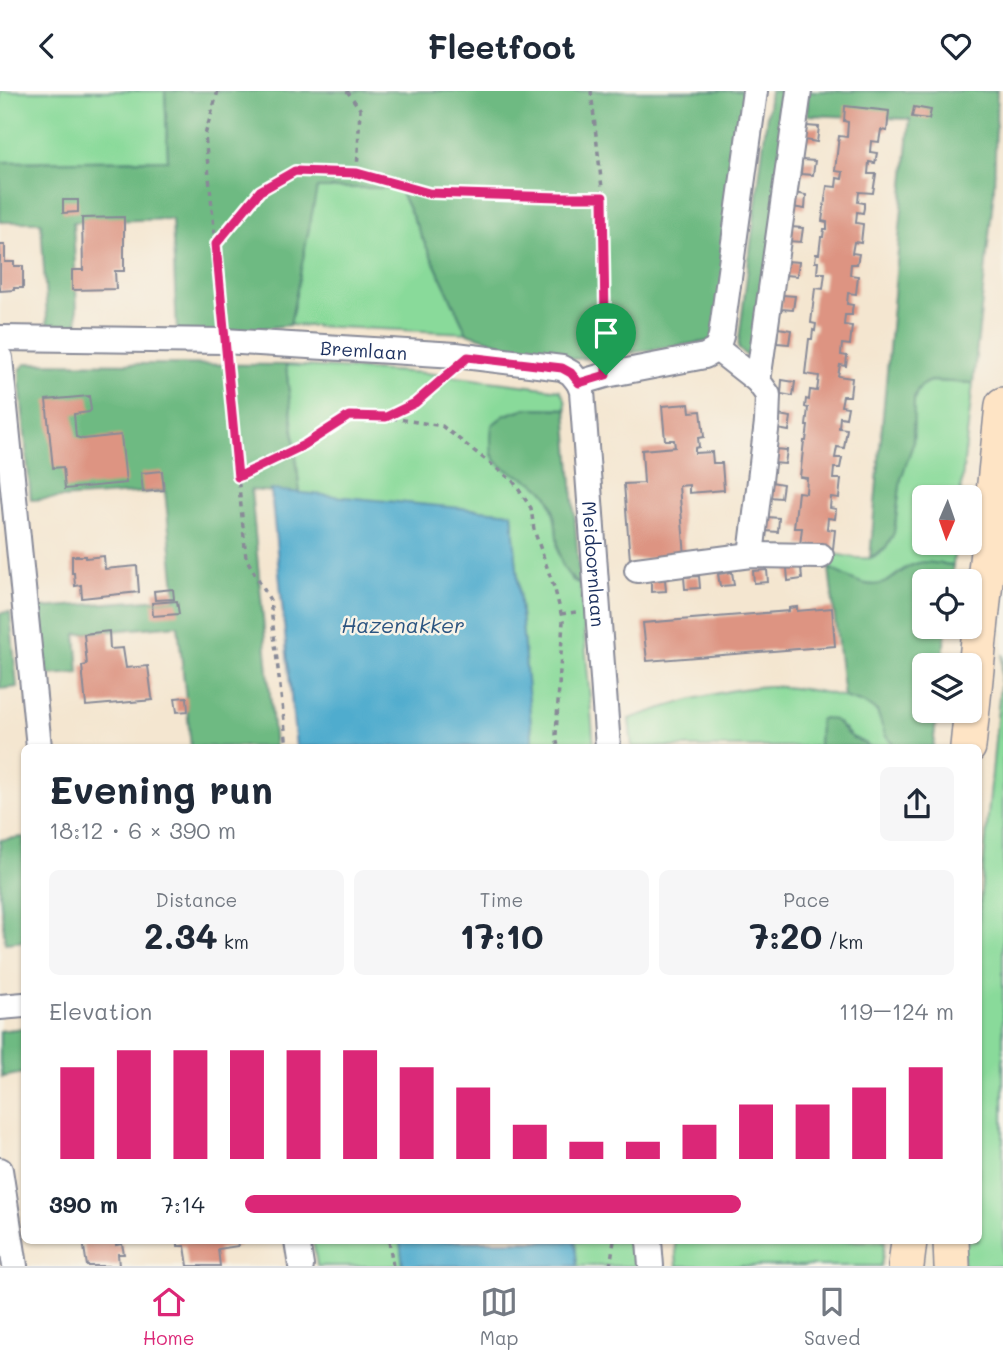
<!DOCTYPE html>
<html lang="en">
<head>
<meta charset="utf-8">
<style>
  :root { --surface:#fff; --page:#f6f6f7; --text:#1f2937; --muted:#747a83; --line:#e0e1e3; --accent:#db2777 }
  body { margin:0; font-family:Mali,sans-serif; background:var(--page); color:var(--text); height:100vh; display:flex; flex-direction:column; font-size:26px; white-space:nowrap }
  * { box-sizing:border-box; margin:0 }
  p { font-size:23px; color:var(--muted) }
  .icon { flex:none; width:38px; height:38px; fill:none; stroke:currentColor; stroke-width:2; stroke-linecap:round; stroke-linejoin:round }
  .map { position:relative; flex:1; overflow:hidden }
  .sheet { position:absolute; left:21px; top:653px; width:961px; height:500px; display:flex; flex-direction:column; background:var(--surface); border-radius:10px; box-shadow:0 2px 5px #0004 }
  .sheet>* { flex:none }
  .needle { width:46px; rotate:182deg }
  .tools { position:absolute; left:912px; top:394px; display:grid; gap:14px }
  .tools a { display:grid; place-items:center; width:70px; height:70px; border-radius:10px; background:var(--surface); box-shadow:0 2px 5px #0004; font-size:35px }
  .pin { position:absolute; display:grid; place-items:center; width:60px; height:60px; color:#fff; margin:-72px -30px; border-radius:50% 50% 50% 0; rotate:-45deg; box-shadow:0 0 7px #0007 }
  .pin .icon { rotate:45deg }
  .round { display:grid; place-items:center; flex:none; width:74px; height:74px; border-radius:10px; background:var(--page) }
  .head { display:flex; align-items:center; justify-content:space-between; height:119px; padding:0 28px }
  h1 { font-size:38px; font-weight:800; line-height:52px }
  .figures { display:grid; grid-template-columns:repeat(3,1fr); gap:10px; height:119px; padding:7px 28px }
  .figures div { display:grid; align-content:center; border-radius:10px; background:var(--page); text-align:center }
  .figures b { font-size:35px; font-weight:800 }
  .figures small { font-size:19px; font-weight:400 }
  .figures p { font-size:19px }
  .chart { height:196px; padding:14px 28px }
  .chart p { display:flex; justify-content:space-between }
  .chart svg { width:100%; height:126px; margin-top:7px; stroke:var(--accent); stroke-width:6 }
  ul { padding:0 28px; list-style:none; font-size:23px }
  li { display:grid; grid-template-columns:112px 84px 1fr; align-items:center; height:52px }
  li i { height:18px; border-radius:9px; background:var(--accent) }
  header { display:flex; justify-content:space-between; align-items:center; height:91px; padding:0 28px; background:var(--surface); font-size:32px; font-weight:800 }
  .menu { display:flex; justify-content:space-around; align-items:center; height:98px; border-top:2px solid var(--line); background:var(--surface); font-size:19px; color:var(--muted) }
  .menu a { display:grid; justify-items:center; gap:4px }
  .menu .selected { color:var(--accent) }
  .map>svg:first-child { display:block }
  .green { fill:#89da9a; stroke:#52847c; stroke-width:2 }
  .forest { fill:#6eba82; stroke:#447470; stroke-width:2 }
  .water { fill:#50acce; stroke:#366e96; stroke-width:2 }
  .building { fill:#dd9482 }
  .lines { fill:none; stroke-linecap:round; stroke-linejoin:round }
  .street-casing { stroke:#888a97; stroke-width:28 }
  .secondary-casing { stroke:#888a97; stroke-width:38 }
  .path { stroke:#888a97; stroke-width:3.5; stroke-dasharray:5 5; stroke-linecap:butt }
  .street { stroke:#fff; stroke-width:24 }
  .secondary { stroke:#fee4c5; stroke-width:35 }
  .route-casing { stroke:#fff; stroke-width:14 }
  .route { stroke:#db2777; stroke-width:9 }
  .labels { text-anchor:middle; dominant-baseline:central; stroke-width:5; stroke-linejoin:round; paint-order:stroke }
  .street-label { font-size:19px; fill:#1b2f5e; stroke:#f7f3e8 }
  .water-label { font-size:21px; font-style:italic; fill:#2b5480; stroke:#f7f3e8 }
</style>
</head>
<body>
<header><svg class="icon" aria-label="back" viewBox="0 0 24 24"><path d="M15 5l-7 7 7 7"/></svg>Fleetfoot<svg class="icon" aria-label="heart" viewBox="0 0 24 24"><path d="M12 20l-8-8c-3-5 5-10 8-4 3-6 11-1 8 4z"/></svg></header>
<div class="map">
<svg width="1003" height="1175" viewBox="0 0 1003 1175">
  <rect width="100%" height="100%" fill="#f7f3e8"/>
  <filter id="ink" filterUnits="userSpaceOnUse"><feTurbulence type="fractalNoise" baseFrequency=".0143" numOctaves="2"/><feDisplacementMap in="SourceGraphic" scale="14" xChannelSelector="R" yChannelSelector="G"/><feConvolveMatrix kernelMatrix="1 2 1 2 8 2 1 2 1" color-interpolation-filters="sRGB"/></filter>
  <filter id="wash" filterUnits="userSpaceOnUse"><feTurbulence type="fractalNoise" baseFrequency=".00686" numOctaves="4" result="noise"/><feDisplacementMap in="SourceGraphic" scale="28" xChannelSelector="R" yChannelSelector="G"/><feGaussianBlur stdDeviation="1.57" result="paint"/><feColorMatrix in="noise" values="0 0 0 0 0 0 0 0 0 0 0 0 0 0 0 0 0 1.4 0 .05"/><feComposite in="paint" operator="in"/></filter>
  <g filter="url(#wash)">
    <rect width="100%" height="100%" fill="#f4e6d0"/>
    <path class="green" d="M0 0H165L168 69 0 71Z
      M316 97H399L467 242 290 234Z
      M286 274 425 282 560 299 565 308 566 318C539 317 512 313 492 335V364L496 370 510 380 532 390 541 397 549 407 556 432 558 461 572 489 580 493 594 656H533L512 422 300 403Z
      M930 290 973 292 960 406H924V452H955L953 474C937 472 919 468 904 478 895 484 888 493 876 494 860 495 843 484 829 477L827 462C841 463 855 469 869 467 902 460 895 412 901 388 903 376 910 364 913 352 916 332 905 299 930 290Z
      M1003 563V1175H963L964 1150H978V833Z
      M770 595C804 597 841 602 872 616 885 626 880 642 896 656H869C859 645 853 652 844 637H820L819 656H632L629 628C676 612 721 598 770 595Z
      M313 1150H400L403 1175H317Z
      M575 1150H634L637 1175H577Z
      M675 1150H885L881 1175H677Z"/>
    <path class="forest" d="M165 0H747L716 249 610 265 576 268 547 267 467 242 399 97H317L290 234 213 243 177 242 172 128 73 131 78 242H48L41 131H0V71L168 69Z
      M770 0H790L755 272 738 257Z
      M808 0H997L994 99 973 292 930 290 923 293 918 298 914 307 913 353 901 388 894 442 886 456 870 467 910 28 807 24Z
      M26 272 286 274 300 403 251 399 275 656H191L178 534 76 543 79 582 47 584 41 517 176 507 165 400 31 409 20 290V279Z
      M526 317 566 318 580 493C548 476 563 437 550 409 537 382 499 386 492 362 490 353 491 343 492 334L505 324Z
      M923 471 953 474 951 490H924V536H946L942 574H924V620H937L933 656H896L885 644 877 620 863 612 844 606 829 477C846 485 869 501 888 490 902 482 906 474 923 471Z
      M10 521 17 596 0 598V522Z
      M823 627C844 628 840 641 853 647 860 651 864 651 869 656H819L820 629Z
      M24 746V850L5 852 0 802V749Z
      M24 937V982L2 986 0 972V940Z"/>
    <path class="water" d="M271 399 512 422 533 656H296Z
      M400 1150H575L577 1175H403Z"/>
    <g id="blocks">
      <path class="building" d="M845 15 889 20 887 40 881 39 879 51 871 50 870 61 877 62 875 72 869 71 868 83H876L873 102 859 101 858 111 864 112V117L863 122 857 121 856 132 863 133 861 152 854 151 852 162 859 163 857 173H851L850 184 858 185 856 203 848 202 847 213 853 214 852 219V224H845L844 234 852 235 850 254 842 253 841 264 847 265 846 275 840 274 838 285 852 287 850 305H843L841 315 848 316 846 327 840 326 839 337 847 338 844 357 837 356 835 367H842L840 377H834L833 388H841L839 407 831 406 830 417 836 418 835 428 828 427 827 438 835 439 833 458 800 454 802 437H794L798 401 806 402 807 387 800 386 804 350H806L808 335H806L808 317 805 316 806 308 809 309 810 299 817 300 819 285 805 283 809 248H812L813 239 815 240 816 233 811 232 815 197 823 198 825 182H817L818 171H815L816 163H819L821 146H823L824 138H827V131L822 130 827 95 836 96 837 87 842 88 843 81 835 80 839 45 847 46 848 31 844 30Z
        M914 16 931 19 929 28 912 26Z
        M806 35 819 36 817 51 804 49Z
        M802 69 815 70 813 84 801 83Z
        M794 102 806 104 805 118 792 116Z
        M63 109H78V121L63 122Z
        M124 126V180H115L116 198 72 199V179H83L82 127Z
        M790 136 803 137 801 151 788 150Z
        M0 154H5V171H14V175H23V197H14V199L0 200Z
        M786 170 799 171 797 185 785 184Z
        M782 204 795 205 793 219 781 218Z
        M778 237 791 239 789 253 777 252Z
        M782 289 795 291 793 305 781 303Z
        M89 305 91 319 89 321 74 323 76 346 83 348 121 344 126 392 65 398 63 376 53 377 46 309Z
        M689 313 690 321 701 320 704 346 698 347 699 356 695 357V362L712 361 713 372H722L724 399 689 402V394L679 395 685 465 630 469 624 393 644 392 642 359 675 356 674 349H665L662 315Z
        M778 324 791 326 789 340 777 338Z
        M774 358 787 359 785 373 773 372Z
        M162 380 164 399 143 401 141 382Z
        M771 391 783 393 781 407 769 406Z
        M767 426 779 427 778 441 765 440Z
        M72 465H86V467L104 465 105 478 137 475 139 501 82 507 81 494 75 495 74 482H72Z
        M801 476 802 488 788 490 787 477Z
        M767 479 768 491 754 492 753 480Z
        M732 481 734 494 720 495 718 483Z
        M699 485 700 497 685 498 684 486Z
        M651 488H665L666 500 651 501Z
        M173 498 174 508 155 509 154 500Z
        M177 510 179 523 153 525 152 512Z
        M797 516V520L832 517 835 555 647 570 643 532 789 520V517Z
        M109 540 110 558 123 557 126 577 148 575 152 606 153 609 86 615 82 575 87 574 84 543Z
        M187 606 188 620 177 621 175 607Z
        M83 1150H115L116 1154 122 1153 124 1163H118L119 1175H87Z
        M178 1150H237L238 1155 218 1158 220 1175H188L185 1155H178Z"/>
    </g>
  </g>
  <g filter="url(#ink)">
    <use href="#blocks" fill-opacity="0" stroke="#888a97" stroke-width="2"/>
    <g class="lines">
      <g class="street-casing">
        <g id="street">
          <path id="s1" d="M0 247 224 250 456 264 562 277 571 282 579 292 606 284 705 265 717 258 721 245 755 0"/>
          <path d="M717 258 758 290"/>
          <path d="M0 267 39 656"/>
          <path id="s2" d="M579 292 582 300 608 656"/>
          <path d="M751 464 767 331 768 304 758 290 799 0"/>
          <path d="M637 479 751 464 821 465"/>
          <path d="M0 916 24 914"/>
          <path d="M0 1079 15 1175"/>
          <path d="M297 1150 301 1175"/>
          <path d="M649 1150 651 1175"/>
        </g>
      </g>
      <g class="secondary-casing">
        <path id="secondary" d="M968 656 1003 314
          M951 1150 952 1175
          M906 1175 909 1150"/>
      </g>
      <path class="path" d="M218 0 205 44 223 230
        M347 0 360 18 357 81
        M591 0 603 106 606 261
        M216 153 260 100 295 80 357 82 429 102 560 106H603
        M227 272 246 467 270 509 287 656
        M388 325 415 312 445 287
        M238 386 304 353 349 325 386 326 442 335 513 390 531 417 534 439 555 499 563 530 556 644 558 656
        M561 523 576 521
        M389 1150 393 1175
        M610 1175 614 1150"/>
      <use href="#street" class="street"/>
      <use href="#secondary" class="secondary"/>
    </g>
  </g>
  <g class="lines" filter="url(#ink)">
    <g class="route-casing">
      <path id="route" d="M295 80 357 82 429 102 560 106H603L606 284 579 292 571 282 562 277 468 266 415 312 386 326 349 325 304 354 238 386 216 153 260 100Z"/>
    </g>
    <use href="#route" class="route"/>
  </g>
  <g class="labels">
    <g class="street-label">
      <text stroke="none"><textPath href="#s1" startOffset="364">Bremlaan</textPath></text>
      <text stroke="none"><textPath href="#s2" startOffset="182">Meidoornlaan</textPath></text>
    </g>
    <g class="water-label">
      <text x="403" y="533">Hazenakker</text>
    </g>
  </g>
</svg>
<div class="tools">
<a><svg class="needle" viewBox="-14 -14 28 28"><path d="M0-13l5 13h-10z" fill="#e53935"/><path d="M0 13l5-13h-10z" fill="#747a83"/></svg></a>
<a><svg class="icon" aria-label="locate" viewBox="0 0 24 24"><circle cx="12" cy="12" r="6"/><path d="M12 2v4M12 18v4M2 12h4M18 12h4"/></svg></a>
<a><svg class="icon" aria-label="layers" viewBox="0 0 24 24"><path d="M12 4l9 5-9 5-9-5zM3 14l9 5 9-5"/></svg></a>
</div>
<div class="pin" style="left:606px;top:284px;background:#1e9e55"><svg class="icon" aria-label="arrive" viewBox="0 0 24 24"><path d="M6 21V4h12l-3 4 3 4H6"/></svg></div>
<section class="sheet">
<div class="head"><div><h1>Evening run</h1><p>18:12 · 6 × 390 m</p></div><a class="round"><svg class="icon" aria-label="share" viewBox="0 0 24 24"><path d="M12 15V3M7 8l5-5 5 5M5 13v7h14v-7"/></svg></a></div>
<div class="figures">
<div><p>Distance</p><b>2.34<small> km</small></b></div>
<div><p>Time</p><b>17:10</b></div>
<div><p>Pace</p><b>7:20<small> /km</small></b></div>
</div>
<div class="chart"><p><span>Elevation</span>119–124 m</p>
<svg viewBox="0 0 160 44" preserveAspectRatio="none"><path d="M5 44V12M15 44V6M25 44V6M35 44V6M45 44V6M55 44V6M65 44V12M75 44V19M85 44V32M95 44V38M105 44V38M115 44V32M125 44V25M135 44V25M145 44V19M155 44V12"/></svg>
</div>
<ul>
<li><b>390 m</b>7:14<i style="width:70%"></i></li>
</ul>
</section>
</div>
<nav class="menu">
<a class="selected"><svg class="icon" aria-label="home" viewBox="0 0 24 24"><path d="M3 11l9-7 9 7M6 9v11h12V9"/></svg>Home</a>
<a><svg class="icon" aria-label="map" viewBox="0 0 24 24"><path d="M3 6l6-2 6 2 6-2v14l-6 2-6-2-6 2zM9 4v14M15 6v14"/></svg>Map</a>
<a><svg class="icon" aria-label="saved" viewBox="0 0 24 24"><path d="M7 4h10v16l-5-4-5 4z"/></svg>Saved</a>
</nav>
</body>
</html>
